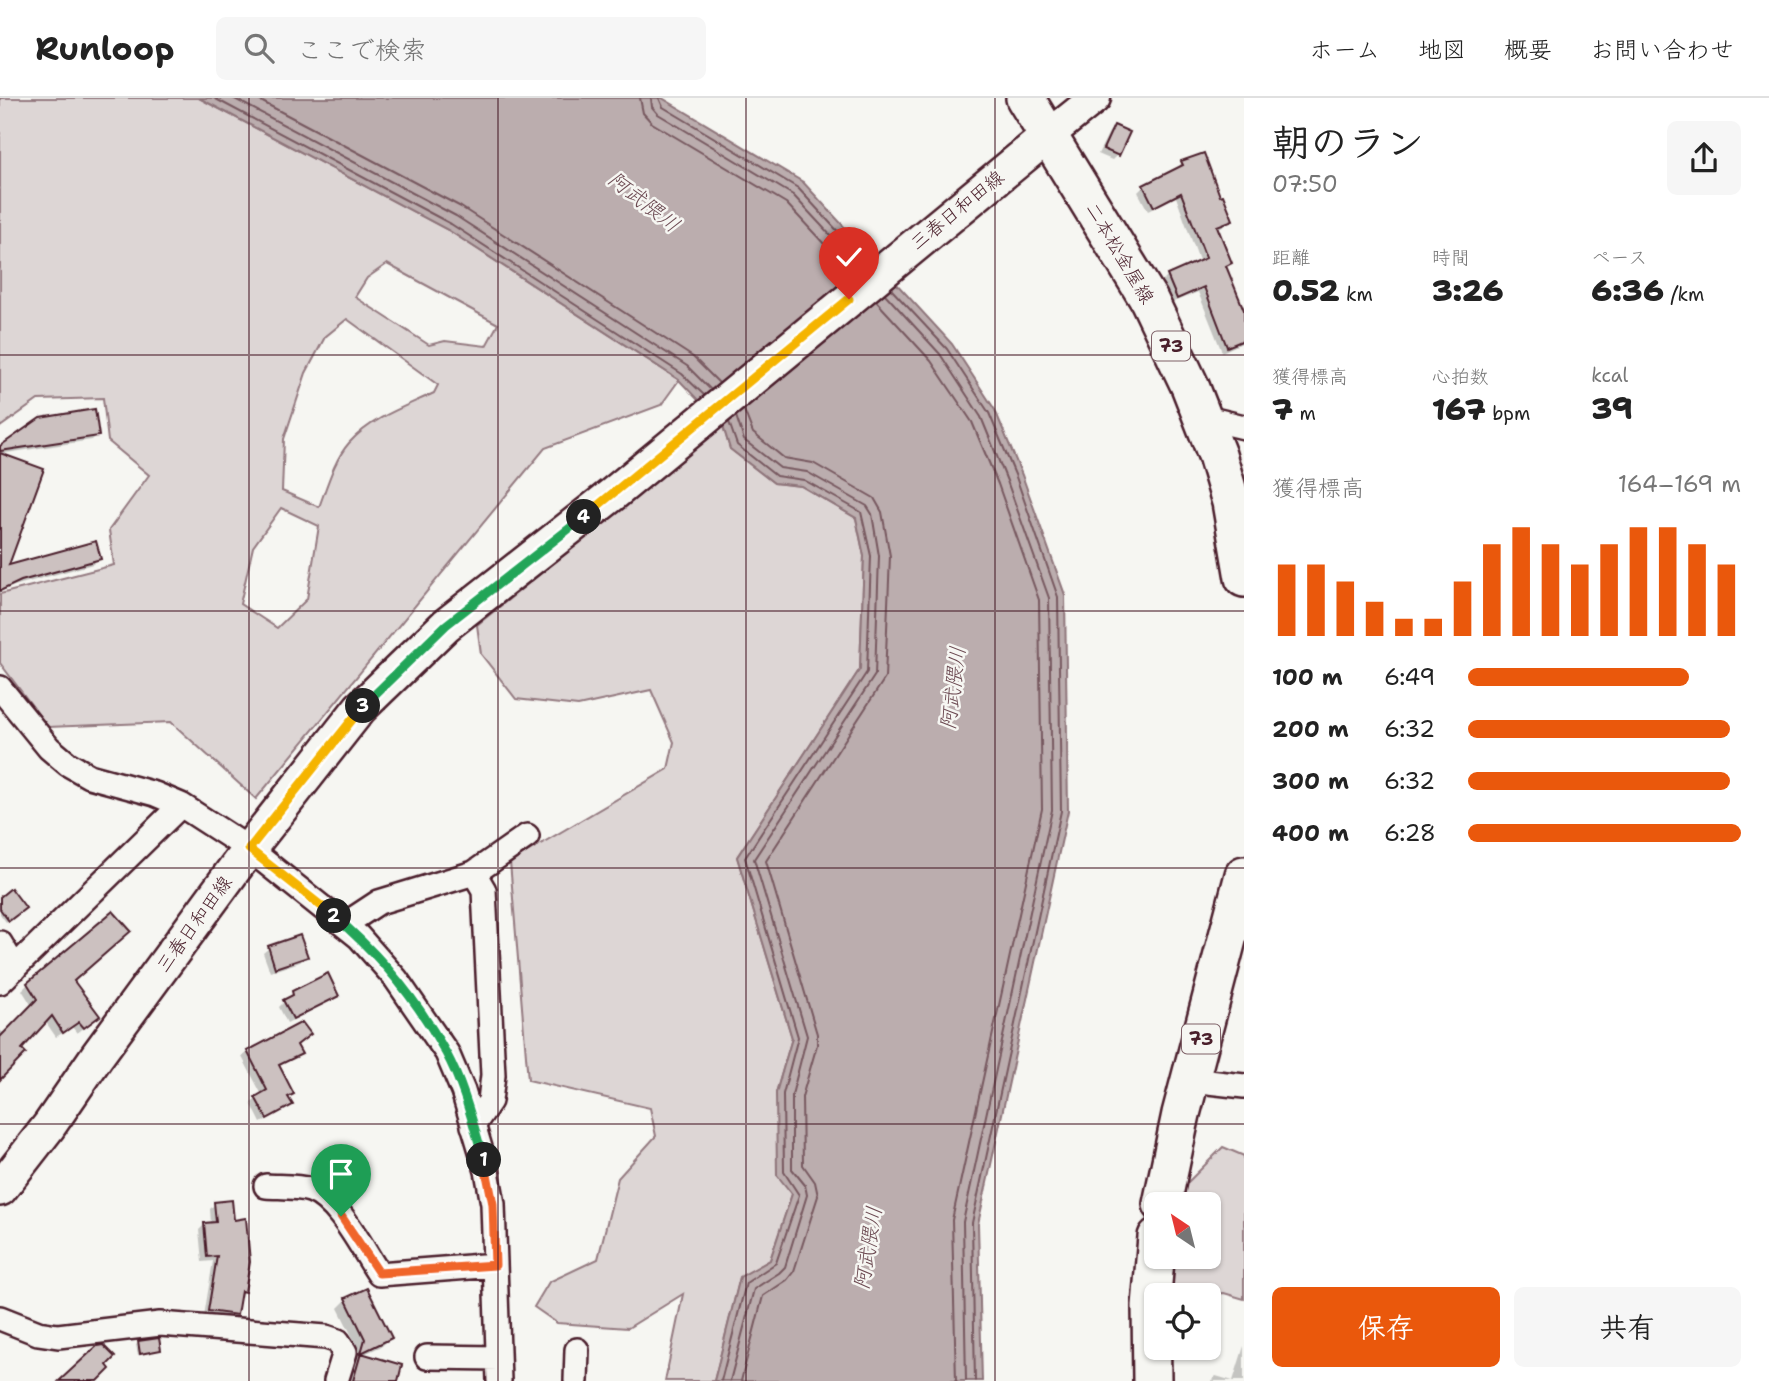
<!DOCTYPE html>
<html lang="ja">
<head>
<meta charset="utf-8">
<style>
  :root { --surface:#fff; --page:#f6f6f6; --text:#222; --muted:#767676; --line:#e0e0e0; --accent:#ea580c }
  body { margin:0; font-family:"Shantell Sans","Klee One",sans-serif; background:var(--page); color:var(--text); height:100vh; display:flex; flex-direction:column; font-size:26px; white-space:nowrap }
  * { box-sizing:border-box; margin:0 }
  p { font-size:23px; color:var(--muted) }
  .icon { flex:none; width:38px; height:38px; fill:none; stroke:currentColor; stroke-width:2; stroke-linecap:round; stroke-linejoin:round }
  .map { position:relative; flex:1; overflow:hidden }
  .details { display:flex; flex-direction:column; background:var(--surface); width:525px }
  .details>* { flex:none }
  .needle { width:46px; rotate:325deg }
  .buttons { position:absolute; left:1144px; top:1094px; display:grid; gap:14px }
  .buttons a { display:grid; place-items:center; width:77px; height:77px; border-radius:10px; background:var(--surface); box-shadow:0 2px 5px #0004; font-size:35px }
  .pin { position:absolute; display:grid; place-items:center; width:60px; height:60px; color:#fff; margin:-72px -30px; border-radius:50% 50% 50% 0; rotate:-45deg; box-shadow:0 0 7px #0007 }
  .pin .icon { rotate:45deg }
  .km { position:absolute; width:35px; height:35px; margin:-18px; border-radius:50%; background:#222; color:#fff; font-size:19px; line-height:35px; text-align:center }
  .round { display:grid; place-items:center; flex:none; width:74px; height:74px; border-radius:10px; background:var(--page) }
  .head { display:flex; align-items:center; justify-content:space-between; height:119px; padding:0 28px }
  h1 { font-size:38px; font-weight:800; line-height:52px }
  .figures { display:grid; grid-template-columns:repeat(3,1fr); gap:10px; height:119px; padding:7px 28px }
  .figures div { display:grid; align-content:center }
  .figures b { font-size:30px; font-weight:800 }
  .figures small { font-size:19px; font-weight:400 }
  .figures p { font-size:19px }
  .chart { height:196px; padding:14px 28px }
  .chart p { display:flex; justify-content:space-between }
  .chart svg { width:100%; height:126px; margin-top:7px; stroke:var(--accent); stroke-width:6 }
  .button { display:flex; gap:14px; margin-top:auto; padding:14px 28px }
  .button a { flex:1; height:80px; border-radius:10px; background:var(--accent); color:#fff; font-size:28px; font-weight:800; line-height:80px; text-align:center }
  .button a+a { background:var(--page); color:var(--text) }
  ul { padding:0 28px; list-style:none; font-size:23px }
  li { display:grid; grid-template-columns:112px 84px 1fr; align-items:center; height:52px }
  li i { height:18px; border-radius:9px; background:var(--accent) }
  header { display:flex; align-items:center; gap:42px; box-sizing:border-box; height:98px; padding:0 35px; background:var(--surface); border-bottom:2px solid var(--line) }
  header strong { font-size:33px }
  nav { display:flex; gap:38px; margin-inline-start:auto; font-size:24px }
  .search { width:490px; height:63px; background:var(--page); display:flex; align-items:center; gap:18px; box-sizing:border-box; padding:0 24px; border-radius:10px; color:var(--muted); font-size:26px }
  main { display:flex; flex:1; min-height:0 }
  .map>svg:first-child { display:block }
  .green { fill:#ddd6d5; stroke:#947a80; stroke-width:2; fill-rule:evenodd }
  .water { fill:#bbadae; stroke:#8e747a; stroke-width:2 }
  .shadow { fill:#0003 }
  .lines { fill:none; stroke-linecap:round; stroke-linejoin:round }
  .shore { stroke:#77585f; stroke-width:2 }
  .building { fill:#ccc1c0; stroke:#4a1f2b; stroke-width:2 }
  .minor-casing { stroke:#4a1f2b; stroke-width:28 }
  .tertiary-casing { stroke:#4a1f2b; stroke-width:35 }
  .secondary-casing { stroke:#4a1f2b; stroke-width:38 }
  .primary-casing { stroke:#4a1f2b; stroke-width:42 }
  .minor { stroke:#f6f6f2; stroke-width:23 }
  .tertiary { stroke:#f6f6f2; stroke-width:30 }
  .secondary { stroke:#f6f6f2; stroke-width:33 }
  .primary { stroke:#f6f6f2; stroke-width:37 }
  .split-1-casing { stroke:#fff; stroke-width:14 }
  .split-2-casing { stroke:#fff; stroke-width:14 }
  .split-3-casing { stroke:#fff; stroke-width:14 }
  .split-4-casing { stroke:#fff; stroke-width:14 }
  .split-5-casing { stroke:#fff; stroke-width:14 }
  .split-1 { stroke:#f0652b; stroke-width:9 }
  .split-2 { stroke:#22a559; stroke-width:9 }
  .split-3 { stroke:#f5b400; stroke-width:9 }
  .split-4 { stroke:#22a559; stroke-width:9 }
  .split-5 { stroke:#f5b400; stroke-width:9 }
  .grid { fill:none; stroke:#4a1f2b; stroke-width:2; stroke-opacity:0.55 }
  .labels { text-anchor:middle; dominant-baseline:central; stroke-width:5; stroke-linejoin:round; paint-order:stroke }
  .shield { fill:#f6f6f2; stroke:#7e6067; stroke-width:2 }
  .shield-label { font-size:18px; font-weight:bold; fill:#4a1f2b }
  .street-label { font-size:19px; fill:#4a1f2b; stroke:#f6f6f2 }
  .water-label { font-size:21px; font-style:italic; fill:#6c4a52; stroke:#f6f6f2 }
</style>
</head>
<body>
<header>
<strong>Runloop</strong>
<div class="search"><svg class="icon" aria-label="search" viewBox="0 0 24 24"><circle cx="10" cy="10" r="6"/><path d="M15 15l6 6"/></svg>ここで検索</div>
<nav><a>ホーム</a><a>地図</a><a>概要</a><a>お問い合わせ</a></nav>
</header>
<main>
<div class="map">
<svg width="1244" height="1283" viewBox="0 0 1244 1283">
  <rect width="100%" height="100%" fill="#f6f6f2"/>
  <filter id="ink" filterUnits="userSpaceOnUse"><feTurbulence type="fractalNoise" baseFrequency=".0143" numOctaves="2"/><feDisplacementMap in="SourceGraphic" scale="14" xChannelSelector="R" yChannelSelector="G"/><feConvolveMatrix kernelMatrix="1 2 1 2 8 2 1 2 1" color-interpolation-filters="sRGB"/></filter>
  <g filter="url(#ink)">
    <path class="green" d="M0 0H199L448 132 679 282 661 307 545 350 256 701 171 624 48 629 0 565V496L114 467 109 432 149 377 108 343 103 300 38 302 0 329ZM387 166 498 226 486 248 445 243 429 247 355 199 367 180ZM347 221 438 287 434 295C404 309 371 320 349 345 334 362 327 388 319 409L282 393 284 341 306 275 325 239ZM281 410 319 428 307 501 277 530 240 506 253 449Z
      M723 328 730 351 774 385 801 388 856 420 864 458 860 571 737 759 792 940 776 995 792 1096 770 1162 740 1180 714 1283H665L683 1196 628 1230 557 1225 534 1209 549 1184 598 1161 618 1080 656 1038 650 1010 528 982 510 764 668 671 674 644 651 592 578 608 516 601 481 556 477 527Z
      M1223 1049 1244 1058V1201L1224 1195 1170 1197 1175 1159 1209 1158V1106H1183L1185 1087Z"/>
    <path class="water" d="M199 0H662L803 84 952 246 995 312 1022 377 1065 497 1068 713 978 1126 982 1283H714L740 1179 770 1162 792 1096 777 1077 776 995 792 940 737 759 860 571 864 458 856 420 801 388 774 385 730 351 723 328 679 282 448 132Z"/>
    <path class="shadow" d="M1114 29 1117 57 1112 62 1098 56 1109 34Z
      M1182 64 1219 100 1231 122 1225 127 1216 131 1230 165 1225 170 1244 216V244L1222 254 1198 194 1171 205 1162 184 1168 178 1200 165 1176 99 1148 113 1138 94 1144 88 1177 72Z
      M97 337 92 342 0 356V350Z
      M99 460 93 466 14 488 0 494V479Z
      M0 801 21 812 6 824 0 816Z
      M269 850 306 858 300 864 270 874 263 855Z
      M72 883 92 924 77 935 72 929 56 939 45 923 19 951 0 980V932L5 937 32 908 22 892 28 886Z
      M293 895 337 897 332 902 287 925 279 909Z
      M295 947 299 955 278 969 292 996 287 1001 290 1007 261 1025 251 1005 262 997 242 959 248 954Z
      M215 1106 243 1193 239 1197 236 1217 230 1222 204 1218 213 1163 202 1164 199 1132 204 1127 211 1126 210 1111Z
      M346 1202 390 1240 382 1248 362 1257 396 1283H349L358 1250 338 1210Z
      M139 1244 159 1251 138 1257 136 1247Z
      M1244 1248V1283H1211L1216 1278 1233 1283Z"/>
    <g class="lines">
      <path class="shore" d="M214 0 451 126 682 276 704 297
        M233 0 456 118 687 268 711 292
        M255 0 461 109 693 259 719 285
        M640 0 643 15 652 25 786 105 852 176
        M651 0 652 9 658 16 793 97 860 169
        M659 0 663 9 798 90 866 164
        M891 191 947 251 989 315 1016 379 1058 499 1061 713 972 1125 975 1283
        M885 196 940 256 981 319 1007 383 1049 500 1052 712 963 1124 966 1283
        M876 203 931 263 972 324 998 386 1039 502 1042 711 952 1122 956 1283
        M721 1283 746 1185 776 1165 799 1097 784 1074 783 996 798 939 745 760 867 574 871 458 861 414 804 382 776 378 737 347 729 324
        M730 1283 754 1191 779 1175 785 1169 807 1097 805 1087 792 1071V997L807 938 754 761 875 577 879 458 872 416 867 408 807 374 780 370 744 342 736 318
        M741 1283 763 1198 787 1182 794 1173 818 1098 815 1084 803 1067 802 999 817 947V936L766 763 885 580 890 458 882 414 874 400 813 365 784 360 753 335 744 312"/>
    </g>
    <path class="building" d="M1114 27 1130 34 1119 58 1103 51Z
      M1204 55 1220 98 1223 97 1233 122 1217 128 1232 165 1226 168 1244 212V242L1227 249 1204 189 1177 201 1167 177 1206 160 1181 95 1154 109 1143 87 1183 67 1181 63Z
      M95 311 99 338 0 353V348L40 320Z
      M0 355 44 371 9 467 96 443 101 461 21 483 0 493Z
      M11 790 26 810 9 823 0 811V799Z
      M113 813 131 833 74 883 100 918 84 930 79 924 63 935 52 918 22 951 26 955 0 982V939L37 901 27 885Z
      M300 837 308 859 275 870 268 848Z
      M328 875 339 898 293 921 283 902 293 897 292 893Z
      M302 924 311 936 297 947 302 956 279 967 294 996 288 999 293 1007 267 1021 255 999 267 992 247 953Z
      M232 1102 234 1122 246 1120 250 1164 245 1194 241 1193 237 1217 208 1213 217 1158 207 1159 204 1125 216 1124 214 1104Z
      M367 1190 392 1240 361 1255 402 1267 398 1283H353L365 1241 345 1200Z
      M159 1240 161 1252 140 1256 138 1243Z
      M103 1247 115 1259 107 1267 110 1271 98 1283H59L97 1248Z"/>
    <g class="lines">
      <g class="minor-casing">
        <path id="minor" d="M1202 319 1244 329
          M0 590 49 650 68 666 89 678 155 696 181 707 249 751 359 839 396 881 447 955 463 993 487 1073 493 1106 499 1283
          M344 827 379 804 474 775 527 738
          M0 845 15 870
          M0 884 181 707
          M1190 982 1244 988
          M473 1028 490 1003 493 977 484 792 474 775
          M266 1088C280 1089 297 1088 310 1092 339 1102 362 1151 379 1176L495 1167
          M0 1220 38 1235 58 1238 160 1226 326 1239 338 1243 345 1254 336 1283
          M427 1259 498 1260
          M576 1283 577 1252"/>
      </g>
      <g class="tertiary-casing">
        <path id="tertiary" d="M1049 37 1095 0"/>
      </g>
      <g class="secondary-casing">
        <path id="secondary" d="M0 1091 49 1028 97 958 249 751 360 610 446 527 613 396 1049 37"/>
      </g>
      <g class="primary-casing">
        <path id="primary" d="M1025 0 1149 202 1190 288 1217 357 1231 404 1244 480
          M1162 1106 1181 1016 1244 777
          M1152 1283 1151 1208 1157 1139"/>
      </g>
      <use href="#minor" class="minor"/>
      <use href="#tertiary" class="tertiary"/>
      <use href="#secondary" class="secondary"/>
      <use href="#primary" class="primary"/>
    </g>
  </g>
  <g class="lines" filter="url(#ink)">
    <g class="split-1-casing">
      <path id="split-1" d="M341 1118 379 1175 495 1167 493 1106 484 1062"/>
    </g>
    <g class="split-2-casing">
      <path id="split-2" d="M334 818C379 856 418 903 446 955 464 988 473 1026 484 1062"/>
    </g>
    <g class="split-3-casing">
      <path id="split-3" d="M334 818 249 751 363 608"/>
    </g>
    <g class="split-4-casing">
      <path id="split-4" d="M363 608 446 527 584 419"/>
    </g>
    <g class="split-5-casing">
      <path id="split-5" d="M584 419 849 201"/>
    </g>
    <use href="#split-1" class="split-1"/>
    <use href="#split-2" class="split-2"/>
    <use href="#split-3" class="split-3"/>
    <use href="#split-4" class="split-4"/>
    <use href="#split-5" class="split-5"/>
  </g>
  <path class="grid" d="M249 0V1283M498 0V1283M746 0V1283M995 0V1283M0 257H1244M0 513H1244M0 770H1244M0 1026H1244"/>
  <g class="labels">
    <g class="shield">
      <rect x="1152" y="233.5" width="38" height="29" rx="5"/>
      <rect x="1182" y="926.5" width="38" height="29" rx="5"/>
    </g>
    <g class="shield-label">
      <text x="1171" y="248">73</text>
      <text x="1201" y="941">73</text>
    </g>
    <g class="street-label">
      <text transform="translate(957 112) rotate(-39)">三春日和田線</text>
      <text transform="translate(1120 155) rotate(59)">二本松金屋線</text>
      <text transform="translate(194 826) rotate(-54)">三春日和田線</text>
    </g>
    <g class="water-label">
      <text transform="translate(644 104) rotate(38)">阿武隈川</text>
      <text transform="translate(953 590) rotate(-83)">阿武隈川</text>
      <text transform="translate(868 1150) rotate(-81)">阿武隈川</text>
    </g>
  </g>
</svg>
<div class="buttons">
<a><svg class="needle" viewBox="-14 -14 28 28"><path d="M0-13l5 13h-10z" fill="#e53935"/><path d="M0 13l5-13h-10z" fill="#767676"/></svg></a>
<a><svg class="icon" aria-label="locate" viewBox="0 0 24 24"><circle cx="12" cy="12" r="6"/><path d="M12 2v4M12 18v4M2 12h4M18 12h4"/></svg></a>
</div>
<div class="pin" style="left:341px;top:1118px;background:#1e9e55"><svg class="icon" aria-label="arrive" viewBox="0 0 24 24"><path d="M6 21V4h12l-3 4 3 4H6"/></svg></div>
<div class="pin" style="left:849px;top:201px;background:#d93025"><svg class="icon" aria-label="check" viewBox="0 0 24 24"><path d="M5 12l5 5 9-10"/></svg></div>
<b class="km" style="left:484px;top:1062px">1</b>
<b class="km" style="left:334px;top:818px">2</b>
<b class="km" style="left:363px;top:608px">3</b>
<b class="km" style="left:584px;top:419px">4</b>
</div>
<section class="details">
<div class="head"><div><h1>朝のラン</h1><p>07:50</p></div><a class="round"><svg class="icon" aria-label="share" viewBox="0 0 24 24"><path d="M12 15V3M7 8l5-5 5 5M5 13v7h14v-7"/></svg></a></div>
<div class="figures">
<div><p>距離</p><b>0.52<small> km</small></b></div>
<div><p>時間</p><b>3:26</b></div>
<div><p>ペース</p><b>6:36<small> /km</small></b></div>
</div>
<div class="figures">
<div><p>獲得標高</p><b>7<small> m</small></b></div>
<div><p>心拍数</p><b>167<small> bpm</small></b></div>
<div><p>kcal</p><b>39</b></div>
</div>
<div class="chart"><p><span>獲得標高</span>164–169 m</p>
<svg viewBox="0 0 160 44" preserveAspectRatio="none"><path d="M5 44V19M15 44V19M25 44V25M35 44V32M45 44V38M55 44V38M65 44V25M75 44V12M85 44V6M95 44V12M105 44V19M115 44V12M125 44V6M135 44V6M145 44V12M155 44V19"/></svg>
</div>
<ul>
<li><b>100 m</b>6:49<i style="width:81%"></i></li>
<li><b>200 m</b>6:32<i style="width:96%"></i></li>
<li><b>300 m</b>6:32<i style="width:96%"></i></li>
<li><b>400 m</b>6:28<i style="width:100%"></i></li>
</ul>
<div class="button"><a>保存</a><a>共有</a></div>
</section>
</main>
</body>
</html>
